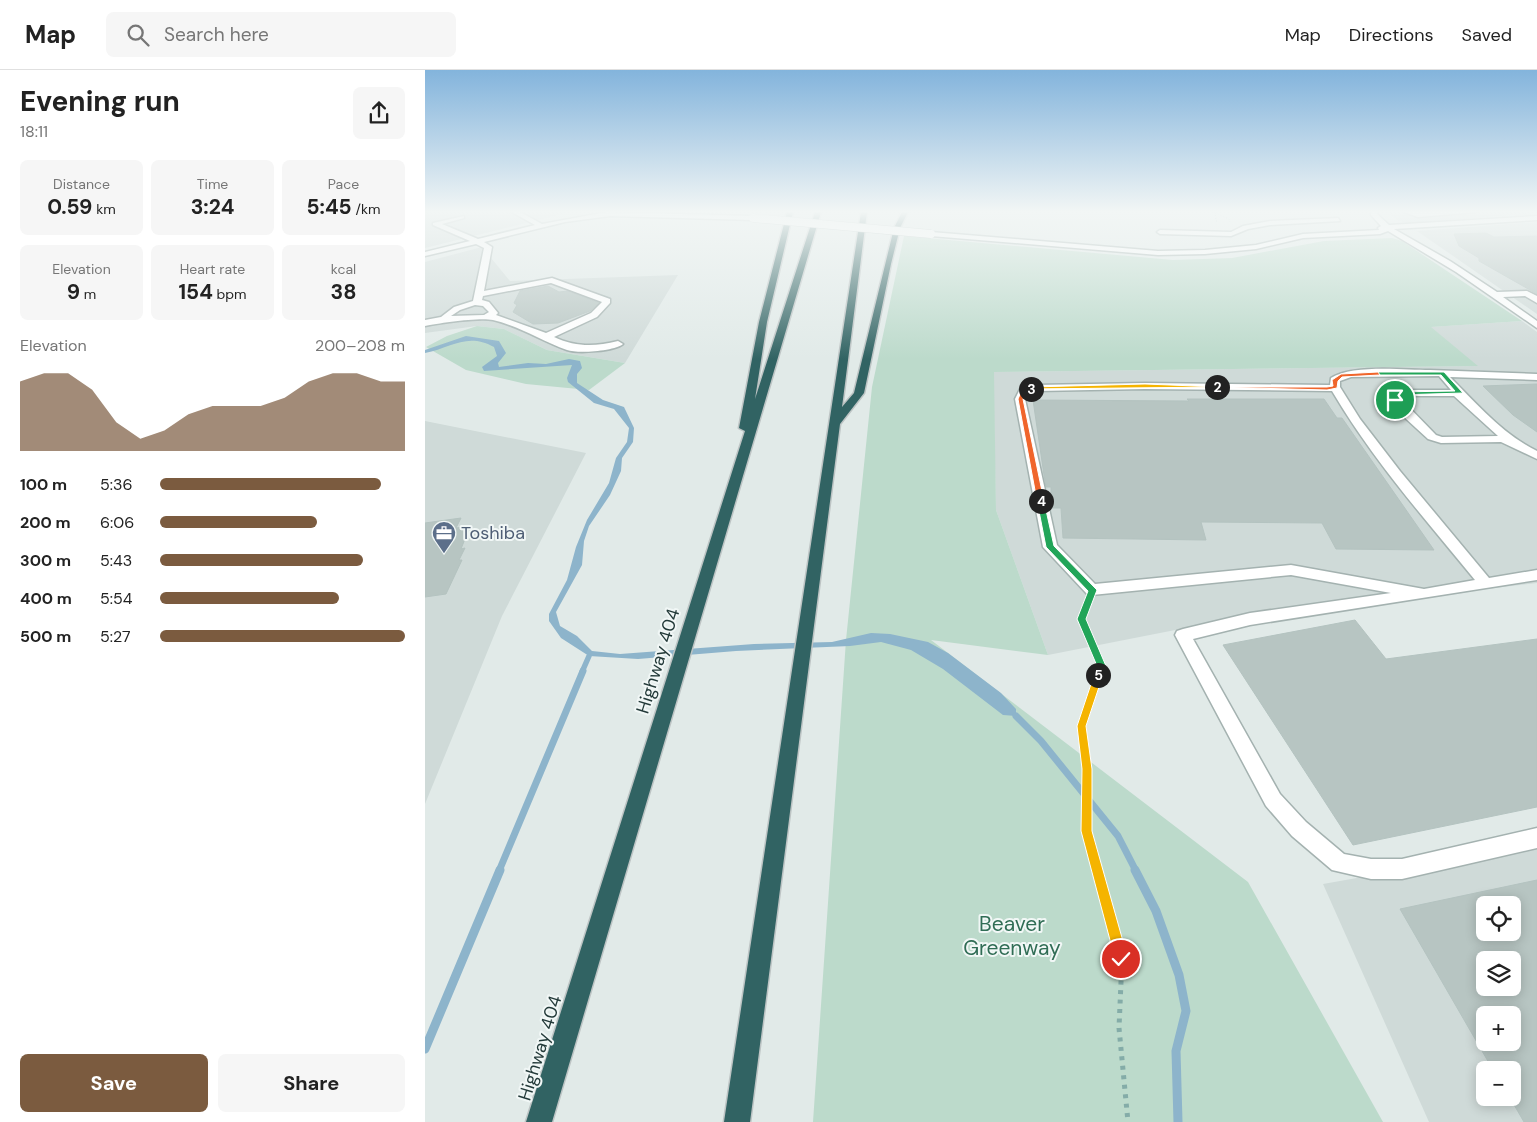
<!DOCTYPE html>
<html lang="en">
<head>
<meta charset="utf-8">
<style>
  :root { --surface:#fff; --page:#f6f6f6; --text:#222; --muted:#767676; --line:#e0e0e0; --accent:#7b5b3f }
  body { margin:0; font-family:"DM Sans",sans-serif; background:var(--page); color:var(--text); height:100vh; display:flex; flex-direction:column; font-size:19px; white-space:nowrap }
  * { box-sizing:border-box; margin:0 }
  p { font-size:16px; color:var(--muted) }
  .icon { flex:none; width:28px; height:28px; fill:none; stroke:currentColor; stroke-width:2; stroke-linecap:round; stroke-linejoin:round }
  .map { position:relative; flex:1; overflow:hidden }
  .drawer { display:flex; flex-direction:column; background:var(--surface); width:425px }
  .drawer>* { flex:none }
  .fabs { position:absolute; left:1051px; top:826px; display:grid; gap:10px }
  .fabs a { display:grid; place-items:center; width:45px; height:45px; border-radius:8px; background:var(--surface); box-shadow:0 2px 12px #0003; font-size:25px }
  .pin { position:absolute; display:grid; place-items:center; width:42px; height:42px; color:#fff; margin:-21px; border:2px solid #fff; border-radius:50%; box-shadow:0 1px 5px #0007 }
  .km { position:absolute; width:25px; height:25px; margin:-12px; border-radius:50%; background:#222; color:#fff; font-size:14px; line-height:25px; text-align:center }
  .round { display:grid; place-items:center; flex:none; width:52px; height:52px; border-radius:8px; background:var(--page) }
  .summary { display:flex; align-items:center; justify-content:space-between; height:85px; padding:0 20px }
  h1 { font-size:28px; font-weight:700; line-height:38px }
  .figures { display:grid; grid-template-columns:repeat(3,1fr); gap:8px; height:85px; padding:5px 20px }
  .figures div { display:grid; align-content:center; border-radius:8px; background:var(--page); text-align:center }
  .figures b { font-size:21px; font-weight:700 }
  .figures small { font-size:14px; font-weight:400 }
  .figures p { font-size:14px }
  .chart { height:140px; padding:10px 20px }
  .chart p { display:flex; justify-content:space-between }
  .chart svg { width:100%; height:90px; margin-top:5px; fill:var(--accent); opacity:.7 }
  .cta { display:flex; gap:10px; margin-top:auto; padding:10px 20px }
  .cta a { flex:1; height:58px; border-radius:8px; background:var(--accent); color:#fff; font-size:20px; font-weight:700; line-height:58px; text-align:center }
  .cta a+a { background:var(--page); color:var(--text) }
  ul { padding:0 20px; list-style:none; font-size:16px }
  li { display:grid; grid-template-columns:80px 60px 1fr; align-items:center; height:38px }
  li i { height:12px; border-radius:6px; background:var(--accent) }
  header { display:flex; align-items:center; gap:30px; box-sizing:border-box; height:70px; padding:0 25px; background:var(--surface); border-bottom:1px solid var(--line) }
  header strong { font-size:24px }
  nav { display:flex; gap:28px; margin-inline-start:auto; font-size:18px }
  .search { width:350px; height:45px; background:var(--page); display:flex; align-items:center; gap:12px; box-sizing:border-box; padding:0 18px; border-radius:8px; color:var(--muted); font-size:19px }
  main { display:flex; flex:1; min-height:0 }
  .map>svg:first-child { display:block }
  .built { fill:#cfdad8; fill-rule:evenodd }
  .green { fill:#bcdacb }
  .water { fill:#8db4cb }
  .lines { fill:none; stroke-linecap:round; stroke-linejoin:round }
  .stream-far2 { stroke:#8db4cb; stroke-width:5.5 }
  .stream-far1 { stroke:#8db4cb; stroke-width:7 }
  .stream { stroke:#8db4cb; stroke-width:9 }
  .building { fill:#b7c5c2; stroke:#b4c3c0; fill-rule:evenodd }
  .minor-casing { stroke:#a4b2b0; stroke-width:3 }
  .highway-casing { stroke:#bdc4c4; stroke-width:3 }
  .path-far3 { stroke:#84aca8; stroke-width:1; stroke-dasharray:1 2; stroke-linecap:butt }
  .path-far2 { stroke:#84aca8; stroke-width:3; stroke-dasharray:2.5 4; stroke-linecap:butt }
  .path-far1 { stroke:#84aca8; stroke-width:4; stroke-dasharray:3 4.5; stroke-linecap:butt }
  .path { stroke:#84aca8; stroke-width:5; stroke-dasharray:4 5.5; stroke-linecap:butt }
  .minor { fill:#fff; fill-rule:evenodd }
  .highway { fill:#316363; fill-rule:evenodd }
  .minor-bridge-casing { stroke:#a4b2b0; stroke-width:9; stroke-linecap:butt }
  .minor-bridge { stroke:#fff; stroke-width:8 }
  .split-1 { fill:#22a559; stroke:#fff }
  .split-2 { fill:#f0652b; stroke:#fff }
  .split-3 { fill:#f5b400; stroke:#fff }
  .split-4 { fill:#f0652b; stroke:#fff }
  .split-5 { fill:#22a559; stroke:#fff }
  .split-6 { fill:#f5b400; stroke:#fff }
  .labels { text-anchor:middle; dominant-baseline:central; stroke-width:4; stroke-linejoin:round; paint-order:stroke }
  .service-label { font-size:18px; fill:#4e5e75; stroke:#f1f7f6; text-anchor:start }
  .street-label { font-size:18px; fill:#233a39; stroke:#f1f7f6 }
  .near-park-label { font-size:21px; fill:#306d55; stroke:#f1f7f6 }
</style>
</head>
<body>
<header>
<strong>Map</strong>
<div class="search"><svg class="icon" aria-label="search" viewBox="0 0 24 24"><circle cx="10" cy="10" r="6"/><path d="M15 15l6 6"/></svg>Search here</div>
<nav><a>Map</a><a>Directions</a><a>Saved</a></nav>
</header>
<main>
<section class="drawer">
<div class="summary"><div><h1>Evening run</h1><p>18:11</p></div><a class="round"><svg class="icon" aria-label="share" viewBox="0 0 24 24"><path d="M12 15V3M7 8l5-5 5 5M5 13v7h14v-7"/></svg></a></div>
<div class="figures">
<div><p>Distance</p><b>0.59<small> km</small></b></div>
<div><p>Time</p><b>3:24</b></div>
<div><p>Pace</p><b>5:45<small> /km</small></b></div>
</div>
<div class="figures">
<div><p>Elevation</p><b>9<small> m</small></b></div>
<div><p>Heart rate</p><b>154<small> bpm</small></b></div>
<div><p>kcal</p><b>38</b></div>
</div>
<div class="chart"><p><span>Elevation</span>200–208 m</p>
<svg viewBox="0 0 160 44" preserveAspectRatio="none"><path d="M0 44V10L10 6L20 6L30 14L40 30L50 38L60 34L70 26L80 22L90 22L100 22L110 18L120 10L130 6L140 6L150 10L160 10V44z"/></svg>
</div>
<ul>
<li><b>100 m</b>5:36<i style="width:90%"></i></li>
<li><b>200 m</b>6:06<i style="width:64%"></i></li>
<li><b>300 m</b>5:43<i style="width:83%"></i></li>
<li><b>400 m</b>5:54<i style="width:73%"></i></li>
<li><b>500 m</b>5:27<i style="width:100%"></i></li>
</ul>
<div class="cta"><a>Save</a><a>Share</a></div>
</section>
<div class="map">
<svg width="1112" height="1052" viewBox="0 0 1112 1052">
  <rect width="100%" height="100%" fill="#e1eae8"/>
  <path class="built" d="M0 142H145L0 178Z
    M962 142H1112V143L983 153 974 151Z
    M1112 152V244L992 161Z
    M57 177 85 211 253 205 200 293 122 280 79 259 52 256 0 263V192Z
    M1097 251 1112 262V513L796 551 623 585 571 440 568 302 1052 296 1005 257Z
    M0 351 161 383 77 546 0 734Z
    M1112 776V1052H1004L898 814ZM1060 835H1088V862H1060ZM1060 890H1088V918H1060ZM1060 945H1088V972H1060ZM1060 1000H1088V1028H1060Z"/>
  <path class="green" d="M479 166 748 190 807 188 899 171 967 168 977 171 1097 251 1006 257 1053 296 569 302 571 440 623 585 506 570 823 812 958 1052H388L421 570 447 317Z
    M52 256 79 259 122 280 200 293 164 320 101 314 41 300 1 277 22 266Z"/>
  <path class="water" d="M41 266 74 271 81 283 73 293 74 297 103 293 121 294 144 289 155 291 157 298 152 304V313L178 330 199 337 209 358 208 372 197 388 196 401 185 425 164 456 159 471 157 495 131 542 135 556 152 566 167 581 195 584 329 574 407 572 446 563 465 564 503 572 523 583 576 623 591 639V646L578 645 518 599 486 580 456 572 425 576 311 581 213 589 164 586 136 568 124 551V544L142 510 151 477 162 450 184 413 191 388 202 372 204 358 189 339 169 333 143 312 142 308 147 295 59 301 57 297 72 286 69 277C42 262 26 278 0 283V280Z"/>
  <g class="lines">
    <path class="stream-far2" d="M157 602 164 586"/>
    <path class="stream-far1" d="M591 646 616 671 693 766 711 801
      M74 801 158 601"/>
    <path class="stream" d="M710 800 731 841 754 905 761 941 751 981 753 1052
      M0 979 75 800"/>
  </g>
  <path class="building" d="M1061 163 1069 167 1112 166V224L1054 191V188L1034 176 1029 164Z
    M123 216 134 222 143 221 174 233 165 241 133 253 108 254 88 242 92 235 89 233 95 221Z
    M1112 314V362L1088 345 1058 316Z
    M762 329H899L912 348H917L1009 480 911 479 897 453 776 452 781 470 638 468 636 438H626V417H621L619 405 608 330 764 331Z
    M36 448 31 458 45 456 36 479 40 478 34 490H37L21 524 0 527V453Z
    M930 550 961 589 1112 569V737L928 775 798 575Z
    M1112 810V1052H1099L1088 1033V1000H1068L975 839ZM1060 835H1088V862H1060ZM1060 890H1088V918H1060ZM1060 945H1088V972H1060Z"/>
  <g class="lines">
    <g class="minor-casing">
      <path id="minor" d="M87 142H95L117 154 182 142 328 146 331 148 328 150 185 146 140 152 59 172 67 177 59 221 127 208 185 229V233L172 247 129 267C151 277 169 277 193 271L198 274C190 281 153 284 142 280 117 271 94 256 68 250 55 247 14 253 0 256V250L16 247 29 237 48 231 59 178 51 174 0 186V182L45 171 8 155V153L39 146V148L17 154 53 169 110 155ZM126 213 177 232 166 243 121 263 71 245 73 243 64 232 57 230 58 226ZM50 235 58 236 64 242 59 245 26 246 35 240Z
        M946 142H953L952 144 964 155 1112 146V150L969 159 1025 191 1072 222 1102 221 1112 226V233L1100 226 1078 227 1112 251V258L1031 202 963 161 955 164 878 168 831 179 780 184 733 185 506 166 502 164 506 162 733 181 780 180 831 175 878 164 954 160 953 158 956 156 946 145Z
        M979 142H1051L993 147Z
        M913 148 915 151 845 155 823 159 806 166 735 164 732 162 735 160 806 162 818 156 845 151Z
        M1005 300 1112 304V310L1025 307C1051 333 1077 364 1112 381V389L1076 372 1016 373 1003 369 979 347 961 325 971 320H1026L1014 306 926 307 915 311V317L935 349 975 401 1064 508 1112 500V510L825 555 768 569 855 724 881 752 919 784 946 789H977L1112 758V778L977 809H946L907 800 867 766 841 736 750 565 752 561 758 559 825 543 966 523 866 505 667 525 662 524 618 477 590 329 595 319 611 315 720 313 902 315H905L906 308C927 294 980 300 1005 300ZM720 319 907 321C947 389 1000 449 1050 510L999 519 866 495 670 514 632 475 600 329 603 323 611 321ZM973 326H1029L1073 366 1017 367 1011 365Z"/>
    </g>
    <g class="highway-casing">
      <path id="highway" d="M362 142H368L342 252 330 329 390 142H396L127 1052H101L320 361 314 358 334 252Z
        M436 142H442L417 337 429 323 469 158 477 142H483L475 158 466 194 439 323 415 354 325 1052H299Z"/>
    </g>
    <path class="path-far3" d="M790 142 791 151H794
      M790 143 804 149 805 152"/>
    <path class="path-far2" d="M663 533 656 549 676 596 674 602"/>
    <path class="path-far1" d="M672 801 661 761 662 699 657 656 674 601"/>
    <path class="path" d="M672 800 697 889 694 958 703 1052"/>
    <use href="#minor" class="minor"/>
    <use href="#highway" class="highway"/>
    <g class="minor-bridge-casing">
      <path id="minor-bridge" d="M328 148 506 164"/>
    </g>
    <use href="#minor-bridge" class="minor-bridge"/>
  </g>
  <linearGradient id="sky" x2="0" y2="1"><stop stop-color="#83b4dc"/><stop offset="0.49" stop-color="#f2f6f5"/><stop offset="1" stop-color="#f2f6f5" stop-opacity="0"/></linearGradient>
  <rect width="1112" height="289" fill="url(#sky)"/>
  <path class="split-1" d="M953 302H1019L1038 323 972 325 970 326 972 330 967 331 964 325 971 322 1030 321 1016 305H951Z"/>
  <path class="split-2" d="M953 302 955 305 917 307 913 311 912 318 902 320 789 317H902L908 316 907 310 916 304Z"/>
  <path class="split-3" d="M720 314 795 317 603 319 606 317Z"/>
  <path class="split-4" d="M604 318 609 319 601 322 598 329 619 431 616 433 612 431 593 329 597 320Z"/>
  <path class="split-5" d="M616 429 619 431 629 476 672 520 661 549 681 596 676 607H670L669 605 672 596 652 549 663 521 621 477 612 431Z"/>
  <path class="split-6" d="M673 601 678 605 661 656 667 699V761L703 889 701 893 696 895 692 893 690 889 656 761 657 699 652 656 669 605Z"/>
  <defs>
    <g id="office-pin" transform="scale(1.25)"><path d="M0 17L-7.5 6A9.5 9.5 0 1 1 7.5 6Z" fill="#5c6f8a" stroke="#f1f7f6"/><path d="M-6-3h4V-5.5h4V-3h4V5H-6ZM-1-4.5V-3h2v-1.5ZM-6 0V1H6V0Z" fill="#fff"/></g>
  </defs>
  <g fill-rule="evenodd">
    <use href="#office-pin" x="19" y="463"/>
  </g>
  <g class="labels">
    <g class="service-label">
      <text x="36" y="463">Toshiba</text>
    </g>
    <g class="street-label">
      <text transform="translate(233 591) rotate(-73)">Highway 404</text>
      <text transform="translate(115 978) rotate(-73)">Highway 404</text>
    </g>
    <g class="near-park-label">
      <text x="587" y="854">Beaver<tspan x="587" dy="24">Greenway</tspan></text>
    </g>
  </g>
</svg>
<div class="fabs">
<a><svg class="icon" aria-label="locate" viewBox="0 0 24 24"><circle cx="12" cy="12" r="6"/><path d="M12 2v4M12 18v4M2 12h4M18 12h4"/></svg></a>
<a><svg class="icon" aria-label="layers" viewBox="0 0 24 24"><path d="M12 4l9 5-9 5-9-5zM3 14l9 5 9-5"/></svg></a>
<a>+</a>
<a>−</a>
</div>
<div class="pin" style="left:970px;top:330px;background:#1e9e55"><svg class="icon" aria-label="arrive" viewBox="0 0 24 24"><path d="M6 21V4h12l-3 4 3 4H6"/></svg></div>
<div class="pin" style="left:696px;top:889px;background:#d93025"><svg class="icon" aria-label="check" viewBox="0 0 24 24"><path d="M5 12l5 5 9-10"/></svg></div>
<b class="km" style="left:792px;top:317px">2</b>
<b class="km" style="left:606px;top:319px">3</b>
<b class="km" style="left:616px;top:431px">4</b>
<b class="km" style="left:673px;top:605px">5</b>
</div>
</main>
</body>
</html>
